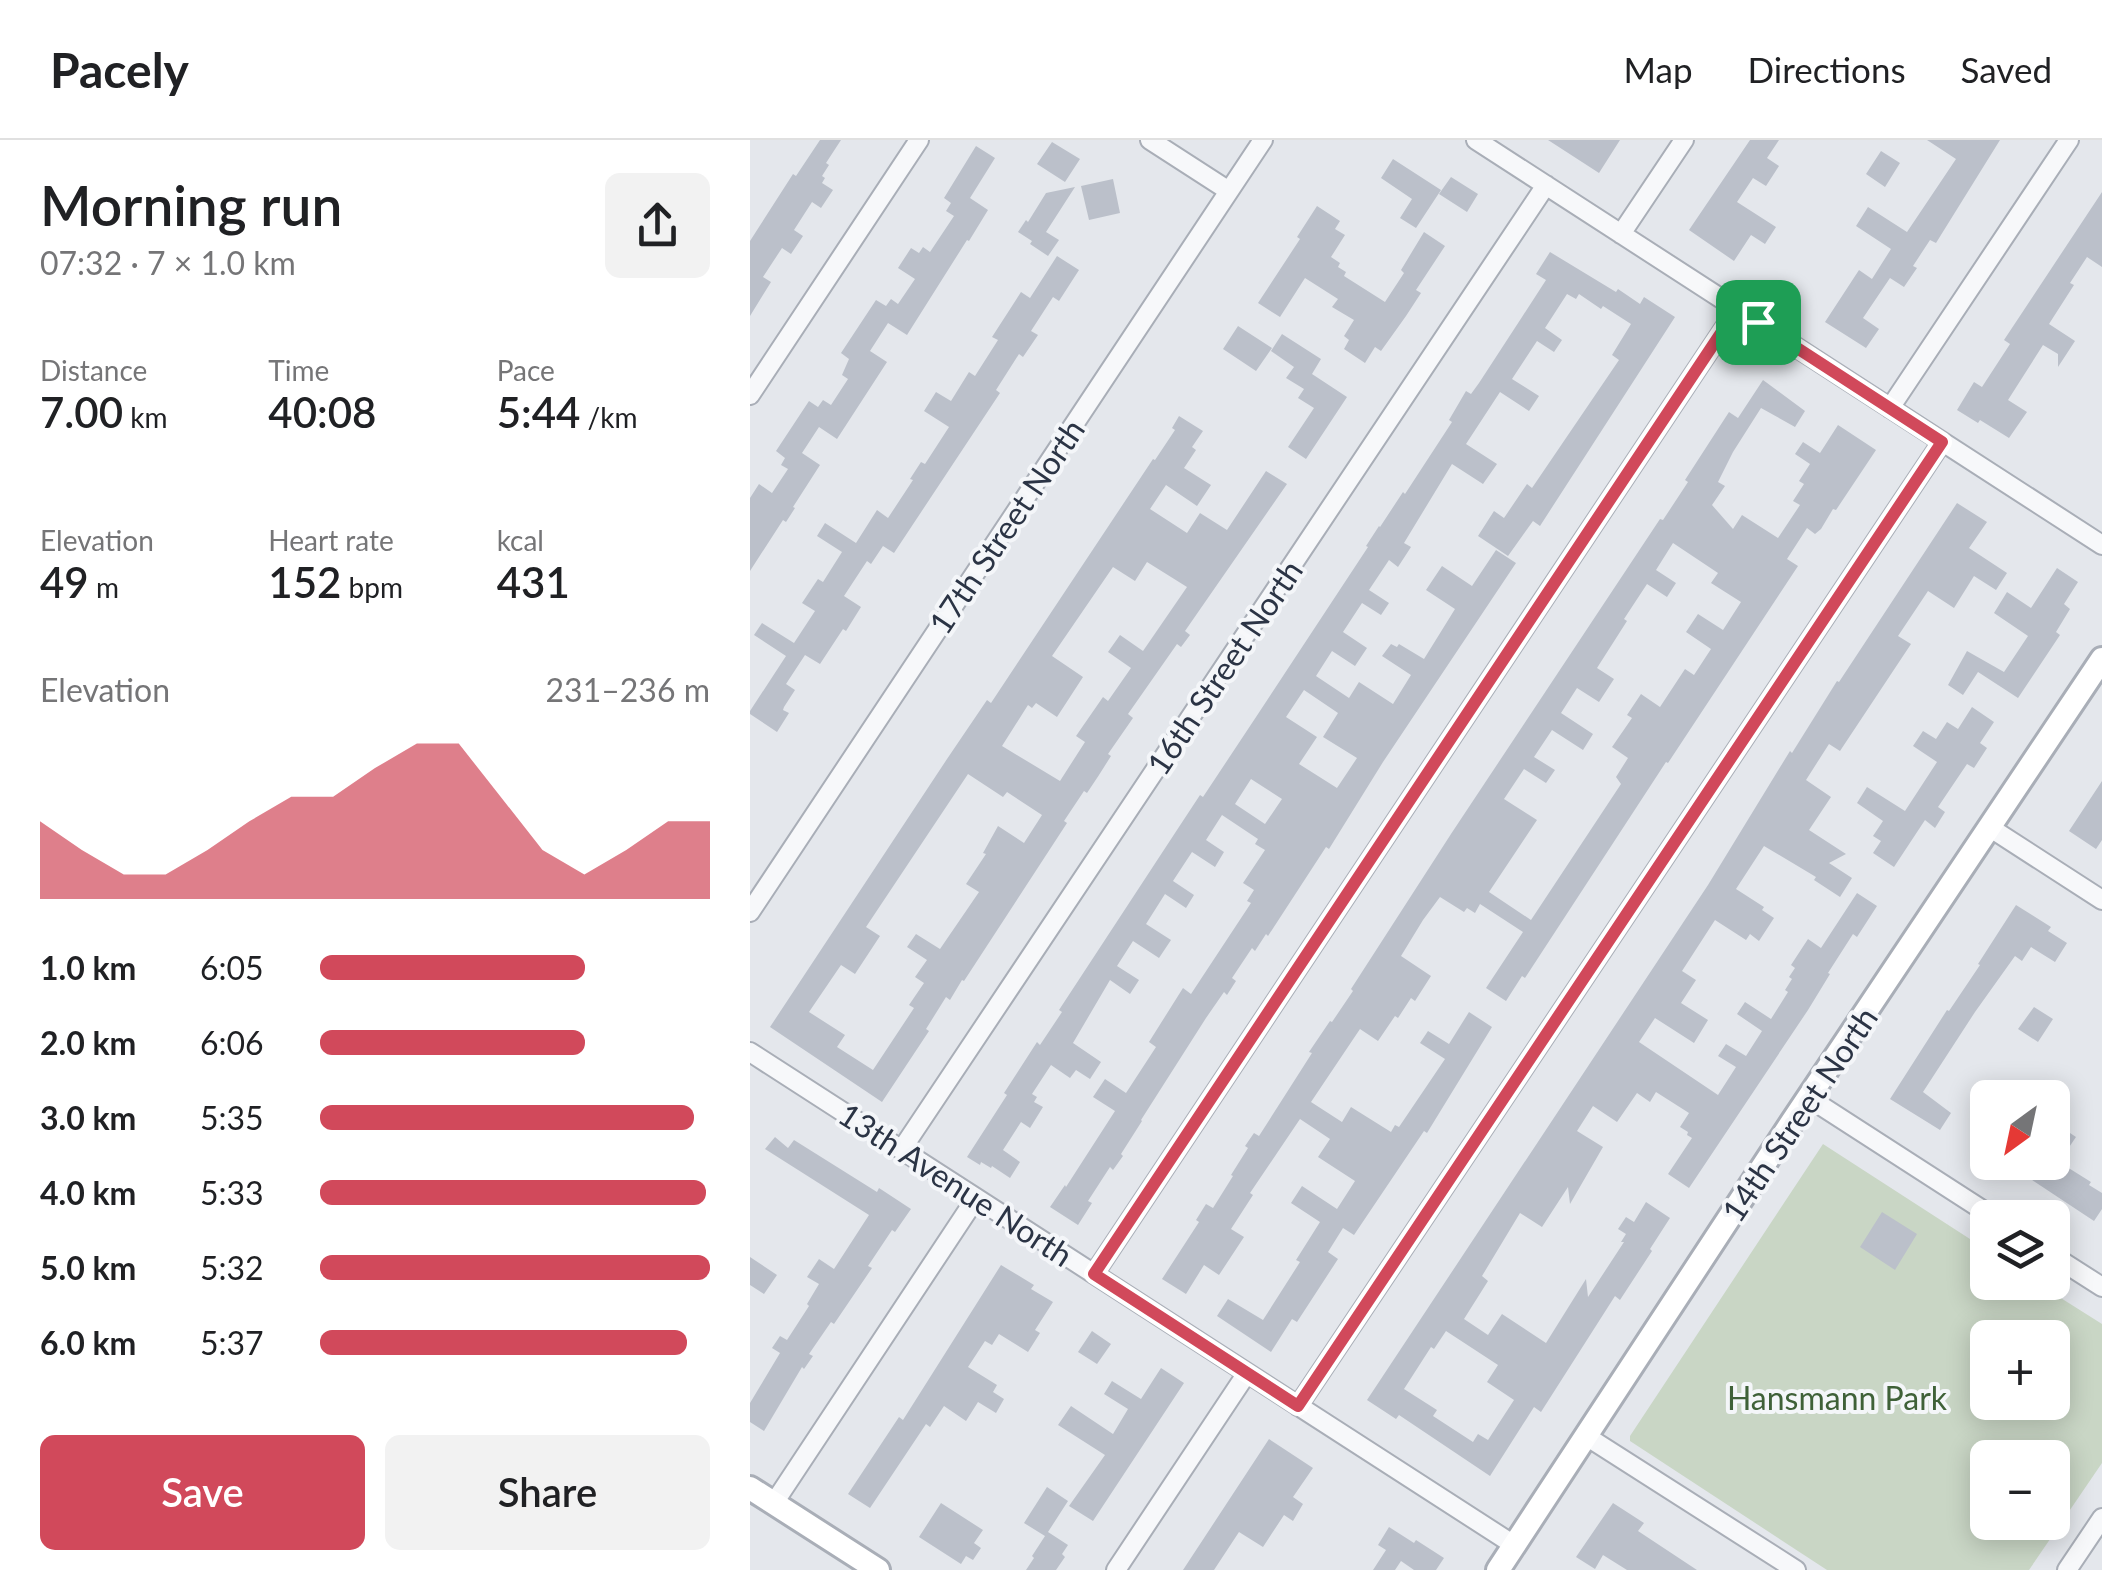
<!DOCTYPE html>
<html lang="en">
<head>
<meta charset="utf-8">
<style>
  :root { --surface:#fff; --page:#f2f2f2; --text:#202124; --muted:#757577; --line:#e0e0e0; --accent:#d1495b }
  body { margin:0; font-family:Lato,sans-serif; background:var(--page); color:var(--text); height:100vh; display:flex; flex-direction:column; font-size:38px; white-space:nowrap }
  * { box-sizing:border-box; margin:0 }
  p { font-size:32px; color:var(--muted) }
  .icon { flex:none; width:55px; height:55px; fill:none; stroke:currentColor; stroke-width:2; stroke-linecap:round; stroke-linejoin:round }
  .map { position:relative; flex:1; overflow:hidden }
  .side { display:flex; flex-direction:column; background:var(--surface); width:750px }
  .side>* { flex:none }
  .needle { width:65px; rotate:213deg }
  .tools { position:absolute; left:1220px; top:940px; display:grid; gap:20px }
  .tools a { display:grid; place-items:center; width:100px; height:100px; border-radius:15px; background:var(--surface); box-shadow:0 5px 25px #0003; font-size:50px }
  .pin { position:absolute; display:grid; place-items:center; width:85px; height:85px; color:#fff; margin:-42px; border-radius:20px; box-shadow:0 5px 15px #0006 }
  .round { display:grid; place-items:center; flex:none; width:105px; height:105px; border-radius:15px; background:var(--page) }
  .overview { display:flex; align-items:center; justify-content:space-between; height:170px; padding:0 40px }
  h1 { font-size:55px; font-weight:600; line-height:75px }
  .stats { display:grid; grid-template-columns:repeat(3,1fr); gap:15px; height:170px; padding:10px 40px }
  .stats div { display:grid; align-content:center }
  .stats b { font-size:42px; font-weight:600 }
  .stats small { font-size:28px; font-weight:400 }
  .stats p { font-size:28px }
  .chart { height:280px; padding:20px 40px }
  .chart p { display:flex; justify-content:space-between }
  .chart svg { width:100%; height:180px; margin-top:10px; fill:var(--accent); opacity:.7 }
  .button { display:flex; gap:20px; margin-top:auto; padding:20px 40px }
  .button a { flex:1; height:115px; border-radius:15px; background:var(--accent); color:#fff; font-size:40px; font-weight:600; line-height:115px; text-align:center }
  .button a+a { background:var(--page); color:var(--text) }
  ul { padding:0 40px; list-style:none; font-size:32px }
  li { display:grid; grid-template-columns:160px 120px 1fr; align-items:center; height:75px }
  li i { height:25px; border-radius:12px; background:var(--accent) }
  header { display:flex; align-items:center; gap:60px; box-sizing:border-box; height:140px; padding:0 50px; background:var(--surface); border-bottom:2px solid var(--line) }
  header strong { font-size:48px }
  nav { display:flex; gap:55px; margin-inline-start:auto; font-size:35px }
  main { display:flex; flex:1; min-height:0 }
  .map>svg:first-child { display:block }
  .green { fill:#c9d6c5; fill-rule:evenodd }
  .building { fill:#bbc0ca; fill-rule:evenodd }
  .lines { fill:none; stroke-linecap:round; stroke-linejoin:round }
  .street-casing { stroke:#a9aeb7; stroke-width:22 }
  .secondary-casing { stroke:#a9aeb7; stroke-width:28 }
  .street { stroke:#f7f8fa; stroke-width:18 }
  .secondary { stroke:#fff; stroke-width:22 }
  .route-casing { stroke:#fff; stroke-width:20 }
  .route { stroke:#d1495b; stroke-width:12 }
  .labels { text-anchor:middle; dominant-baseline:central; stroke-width:8; stroke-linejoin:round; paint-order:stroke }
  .street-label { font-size:32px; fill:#2b3445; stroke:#f4f6f9 }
  .park-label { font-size:32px; fill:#3f6138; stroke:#f4f6f9 }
</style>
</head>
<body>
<header>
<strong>Pacely</strong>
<nav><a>Map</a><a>Directions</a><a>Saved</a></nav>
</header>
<main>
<section class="side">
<div class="overview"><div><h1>Morning run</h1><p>07:32 · 7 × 1.0 km</p></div><a class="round"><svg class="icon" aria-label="share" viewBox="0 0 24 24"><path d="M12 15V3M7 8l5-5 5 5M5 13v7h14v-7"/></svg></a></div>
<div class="stats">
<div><p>Distance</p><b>7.00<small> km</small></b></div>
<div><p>Time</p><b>40:08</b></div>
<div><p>Pace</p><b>5:44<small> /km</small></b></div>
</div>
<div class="stats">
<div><p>Elevation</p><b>49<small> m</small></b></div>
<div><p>Heart rate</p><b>152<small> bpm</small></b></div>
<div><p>kcal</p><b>431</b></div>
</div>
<div class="chart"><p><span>Elevation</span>231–236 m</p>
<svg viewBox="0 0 160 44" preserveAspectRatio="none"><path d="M0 44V25L10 32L20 38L30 38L40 32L50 25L60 19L70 19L80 12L90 6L100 6L110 19L120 32L130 38L140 32L150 25L160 25V44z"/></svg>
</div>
<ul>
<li><b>1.0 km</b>6:05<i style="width:68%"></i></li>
<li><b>2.0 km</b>6:06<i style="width:68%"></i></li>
<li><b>3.0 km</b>5:35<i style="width:96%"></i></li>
<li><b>4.0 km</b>5:33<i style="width:99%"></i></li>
<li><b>5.0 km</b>5:32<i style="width:100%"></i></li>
<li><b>6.0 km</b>5:37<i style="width:94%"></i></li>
</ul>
<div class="button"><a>Save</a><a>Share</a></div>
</section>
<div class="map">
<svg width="1352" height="1430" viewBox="0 0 1352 1430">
  <rect width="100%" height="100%" fill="#e4e7ec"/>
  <path class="green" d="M1073 1004 1237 1110 1238 1142 1287 1143 1352 1184V1323L1279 1430H1077L880 1301V1296ZM1238 1198H1302V1262H1238ZM1238 1318H1302V1382H1238Z"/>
  <path class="building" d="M70 0H91L76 23 79 25 72 36 75 38 72 43 83 50 71 68 62 62 44 90 53 96 41 114 32 108 13 137 21 142 0 176V101L43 34 46 36Z
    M798 0H870L849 33Z
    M1000 0H1029L1017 18 1029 26 1016 46 1003 38 987 62 1026 87 1015 104 1001 95 984 121 939 90Z
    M1177 0H1250L1186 103 1180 100 1163 126 1167 128 1154 147 1140 138 1113 178 1129 189 1116 208 1075 182 1109 130 1122 139 1141 109 1106 86 1118 67 1157 92 1206 19Z
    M302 2 330 19 315 42 287 24Z
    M226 6 245 18 220 58 238 70 219 101 217 100 157 195 138 183 120 211 137 222 87 299 69 287 52 313 70 325 43 367 45 368 36 382 33 380 0 431V358L9 344 22 353 38 329 31 325 35 318 26 311 59 261 68 267 73 260 81 265 98 239 92 235 99 219 91 213 126 160 136 166 141 159 148 164 165 139 148 128 161 108 169 113 173 107 180 112 204 76 196 71 201 63 194 58Z
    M1131 11 1150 23 1135 47 1116 34Z
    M643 19 691 50 666 88 650 78 662 59 631 38Z
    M701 37 728 54 717 72 689 54Z
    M363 39 370 73 339 80 331 46Z
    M325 47 296 92 309 100 298 116 280 104 282 101 268 92 276 80 278 82 296 53Z
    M1352 52V127L1337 117 1320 143 1324 145 1299 184 1325 201 1308 227V214L1293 205 1258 260 1277 272 1259 298 1230 280 1228 283 1207 270 1224 242 1232 247 1260 204 1254 200Z
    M567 66 590 81 585 89 595 95 581 117 590 123 588 127 596 132 594 136 635 162 654 133 651 130 674 92 695 106 666 150 671 153 656 176 631 211 625 207 615 223 594 209 599 200 594 196 604 180 582 167 588 159 555 138 530 177 508 163 550 99 547 97Z
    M800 112 866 152 868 149 890 164 894 157 925 177 790 386 783 381 758 416 728 396 744 371 754 378 777 344 782 348 869 220 862 215 881 184 853 166 851 169 829 154 826 159 817 154 795 188 812 200 804 212 787 201 762 239 789 256 779 271 750 252 716 304 747 324 733 344 702 324 654 403 661 407 648 427 639 420 619 450 639 463 631 475 612 463 593 492 617 508 605 526 582 511 566 536 599 558 609 542 643 564 661 535 632 516 641 504 647 507 649 504 674 519 705 469 676 450 692 426 722 446 746 410 766 423 633 622 579 709 576 707 518 796 516 794 505 811 502 808 482 838 486 841 477 855 474 852 456 878 391 980 392 981 371 1014 373 1016 363 1030 360 1027 338 1061 342 1063 328 1085 300 1067 315 1045 316 1047 365 971 343 957 355 939 376 953 406 907 399 902 433 848 441 854 501 763 497 761 504 750 493 743 515 710 505 704 508 699 472 675 456 700 474 712 465 727 442 712 423 741 444 755 436 768 415 754 396 784 421 800 409 818 383 801 367 826 389 840 380 854 360 840 323 903 351 922 340 939 326 930 320 938 301 925 282 954 287 957 284 962 293 967 280 988 271 982 253 1010 270 1022 260 1038 242 1026 241 1028 231 1022 230 1025 217 1017 257 955 254 953 267 933 287 902 290 905 312 872 309 870 425 693 450 655 453 657 508 574 618 407 616 406 629 386 630 387 653 352 655 354 702 282 699 280 716 251 721 254 729 243 772 177 796 140 786 134ZM554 550 588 573 573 597 607 618 587 648 549 624 567 597 536 577ZM501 639 532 659 515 684 485 664Z
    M307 116 329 130 309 161 303 157 281 191 288 195 273 217 269 214 246 250 250 253 144 413 133 406 121 424 117 421 94 456 111 467 96 491 93 489 70 524 55 515 36 544 45 550 34 567 33 570 39 573 27 592 0 574V571L36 516 4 495 12 483 44 503 65 471 52 463 68 439 73 442 92 412 67 396 75 383 106 403 127 370 138 378 163 340 160 339 171 322 175 324 199 287 174 271 186 252 201 261 219 232 225 236 248 200 242 197 271 152 280 158Z
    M488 186 522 208 506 231 473 209Z
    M532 194 571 219 562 234 597 257 556 319 538 307 564 268 548 258 554 249 536 238 544 227 521 211Z
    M1013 240 1055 271 1045 287 1011 268 983 312 968 342 975 346 962 365 983 389 992 375 1028 398 1050 365 1043 361 1054 344 1049 341 1060 324 1045 314 1053 302 1070 313 1088 285 1126 310 1086 370 1083 369 1071 389 1065 394 1057 388 1037 419 1048 426 918 623 916 622 775 838 772 836 756 861 736 848 773 792 730 764 725 773 717 768 714 772 690 757 673 780 651 816 681 836 665 861 661 858 648 878 645 876 628 901 610 889 561 962 592 982 601 967 641 992 645 985 649 987 695 919 670 903 678 891 699 904 719 872 742 887 677 993 674 991 604 1095 593 1088 578 1112 588 1119 547 1182 542 1179 521 1212 467 1176 478 1159 513 1180 550 1122 546 1120 570 1082 541 1063 552 1046 587 1069 605 1041 568 1017 580 999 550 979 500 1053 503 1055 481 1089 494 1097 469 1135 454 1125 436 1154 412 1139 449 1082 446 1080 456 1064 463 1068 483 1036 481 1035 498 1008 495 1006 504 993 509 996 562 913 559 912 580 881 582 882 603 851 601 849 701 694 910 379 913 380 938 342 935 340 979 272 988 278ZM923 403 968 433 961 443 991 462 973 490 948 474 936 492 961 509 944 535 935 529 910 567 891 554 877 575 882 578 862 607 878 618 866 637 871 644 781 780 739 752 787 680 754 659 774 629 796 643 805 630 784 617 802 590 833 610 843 594 811 573 827 548 849 562 864 539 847 528 877 481 874 479 897 444 917 457 926 443 906 430Z
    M429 276 453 291 442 307 446 310 434 328 461 345 447 366 416 345 400 369 437 393 450 373 477 390 516 331 537 344 435 491 440 495 431 507 427 504 378 574 383 578 358 614 361 616 349 635 337 653 334 651 314 681 317 683 214 841 212 840 200 860 196 857 176 889 179 891 132 962 20 887 197 619 237 560 241 563 403 319 405 320 425 290 422 288ZM397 422 437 447 393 511 370 495 358 512 381 528 358 561 353 557 326 596 335 602 310 641 252 606 278 565 282 568 286 563 307 577 333 537 302 516 363 427 385 441ZM218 634 253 657 257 652 292 675 274 703 248 686 233 713 236 714 216 744 229 752 190 809 166 794 157 807 177 820 165 837 174 843 159 865 164 868 123 930 87 907 95 895 59 872 91 825 105 834 130 796 116 787Z
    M1207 363 1237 382 1219 408 1257 433 1246 450 1224 436 1204 468 1178 451 1148 496 1161 504 1090 611 1079 604 1056 640 1081 657 1059 690 1096 714 1079 723 1102 738 1090 757 1064 740 1066 737 1014 706 986 749 1014 767 1012 770 1024 778 1009 801 1000 794 996 800 965 780 932 831 946 840 931 863 958 880 944 903 905 878 889 902 968 955 986 927 968 916 976 904 996 916 1012 891 987 874 995 862 1021 879 1038 852 1035 850 1042 839 1039 837 1045 828 1041 825 1058 799 1071 808 1107 753 1127 766 1107 797 1103 794 1078 833 1080 834 1058 870 939 1048 918 1034 942 998 937 995 938 992 930 987 939 973 906 952 900 962 887 953 867 982 843 966 827 991 853 1007 820 1064 818 1047 792 1087 770 1073 732 1136 738 1141 714 1179 738 1195 752 1174 796 1203 836 1139 838 1157 874 1102H871L876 1094 868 1089 876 1077 884 1082 896 1062 920 1078 900 1109 902 1111 870 1160 865 1156 791 1272 784 1267 740 1336 649 1275 646 1279 617 1260 958 745 1040 611 1042 613 1087 541 1089 542ZM696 1191 748 1225 737 1242 764 1260 738 1300 728 1294 723 1302 683 1276 687 1270 654 1249 681 1207 684 1209Z
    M1307 428 1328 442 1314 464 1320 469 1306 492 1310 495 1268 558 1228 532 1213 555 1198 545 1217 511 1254 532 1278 496 1244 473 1257 452 1281 468Z
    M1222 567 1244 582 1230 603 1237 608 1224 628 1217 624 1188 667 1195 672 1185 688 1175 680 1144 727 1123 713 1131 701 1123 696 1133 681 1107 663 1117 647 1155 671 1187 622 1163 606 1173 591 1186 599 1197 582 1208 589Z
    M1352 641V700L1346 709 1319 691Z
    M1266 765 1301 787 1298 791 1317 803 1305 822 1281 807 1272 821 1265 816 1225 872 1173 952 1201 973 1190 990 1140 959 1197 870 1199 871 1230 825 1228 824Z
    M1284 867 1303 879 1288 902 1268 889Z
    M1302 981 1326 997 1309 1022 1341 1042 1339 1045 1352 1053V1069L1344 1081 1255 1022H1302Z
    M25 997 38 1008 44 1000 127 1052 129 1048 161 1069 145 1092 142 1090 118 1126 122 1128 84 1184 81 1182 59 1214 63 1216 54 1229 52 1227 14 1291 0 1282V1263L30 1213 22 1208 30 1196 37 1200 59 1166 57 1164 69 1144 57 1137 69 1119 84 1129 119 1075 15 1009Z
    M1132 1072 1167 1094 1145 1130 1110 1107Z
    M0 1117 27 1135 14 1154 0 1145Z
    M251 1125 284 1145 281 1149 303 1162 285 1190 290 1193 278 1212 249 1194 242 1205 235 1201 218 1227 247 1245 243 1252 254 1259 246 1273 228 1262 216 1281 194 1266 180 1287 176 1284 120 1368 98 1354 149 1277 153 1280Z
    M342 1191 361 1204 347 1224 328 1212Z
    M411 1228 434 1243 343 1381 319 1366 355 1315 308 1285 321 1266 363 1294 378 1269 354 1254 362 1241 391 1259Z
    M519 1299 563 1328 543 1357 553 1364 543 1381 534 1375 513 1407 489 1392 464 1430H433Z
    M297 1347 318 1361 298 1392 318 1405 312 1414 315 1417 306 1430H276L284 1418 282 1416 295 1396 274 1383Z
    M191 1363 233 1390 224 1403 231 1408 223 1420 216 1416 211 1424 169 1397Z
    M863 1363 894 1383 888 1391 947 1430H877L853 1415 845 1429 826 1417Z
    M639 1387 664 1403 666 1400 694 1418 686 1430H664L651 1421 645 1430H623L636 1410 628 1405Z"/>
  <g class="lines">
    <g class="street-casing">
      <path id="street" d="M400 0 479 51
        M726 0 1352 405
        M871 94 934 0
        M0 255 169 0
        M1140 268 1319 0
        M1239 687 1352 760
        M0 772 513 0
        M0 912 764 1405
        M1059 958 1245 1078
        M152 1009 796 45
        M1302 1115 1352 1147
        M344 1134 987 169
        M548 1266 1192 302
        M836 1296 1046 1430
        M24 1363 226 1058
        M366 1430 497 1233
        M1317 1430 1352 1378"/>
    </g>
    <g class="secondary-casing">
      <path id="secondary" d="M0 1348 128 1430
        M748 1430 1042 982 1352 519"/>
    </g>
    <use href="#street" class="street"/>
    <use href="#secondary" class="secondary"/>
  </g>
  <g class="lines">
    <g class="route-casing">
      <path id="route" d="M987 169 1192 302 548 1266 344 1134Z"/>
    </g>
    <use href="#route" class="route"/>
  </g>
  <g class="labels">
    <g class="street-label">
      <text transform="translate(256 386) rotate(-56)">17th Street North</text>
      <text transform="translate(474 527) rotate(-56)">16th Street North</text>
      <text transform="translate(1049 974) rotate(-56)">14th Street North</text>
      <text transform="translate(206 1044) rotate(33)">13th Avenue North</text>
    </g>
    <g class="park-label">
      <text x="1087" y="1257">Hansmann Park</text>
    </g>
  </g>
</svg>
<div class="tools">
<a><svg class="needle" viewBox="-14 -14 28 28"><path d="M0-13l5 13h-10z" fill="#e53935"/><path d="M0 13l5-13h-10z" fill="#757577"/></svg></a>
<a><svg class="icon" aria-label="layers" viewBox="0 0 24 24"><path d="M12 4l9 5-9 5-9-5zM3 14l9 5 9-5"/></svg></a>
<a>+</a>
<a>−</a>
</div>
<div class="pin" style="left:1008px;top:182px;background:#1e9e55"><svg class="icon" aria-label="arrive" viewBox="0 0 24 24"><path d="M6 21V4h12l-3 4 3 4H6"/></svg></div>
</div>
</main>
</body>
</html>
